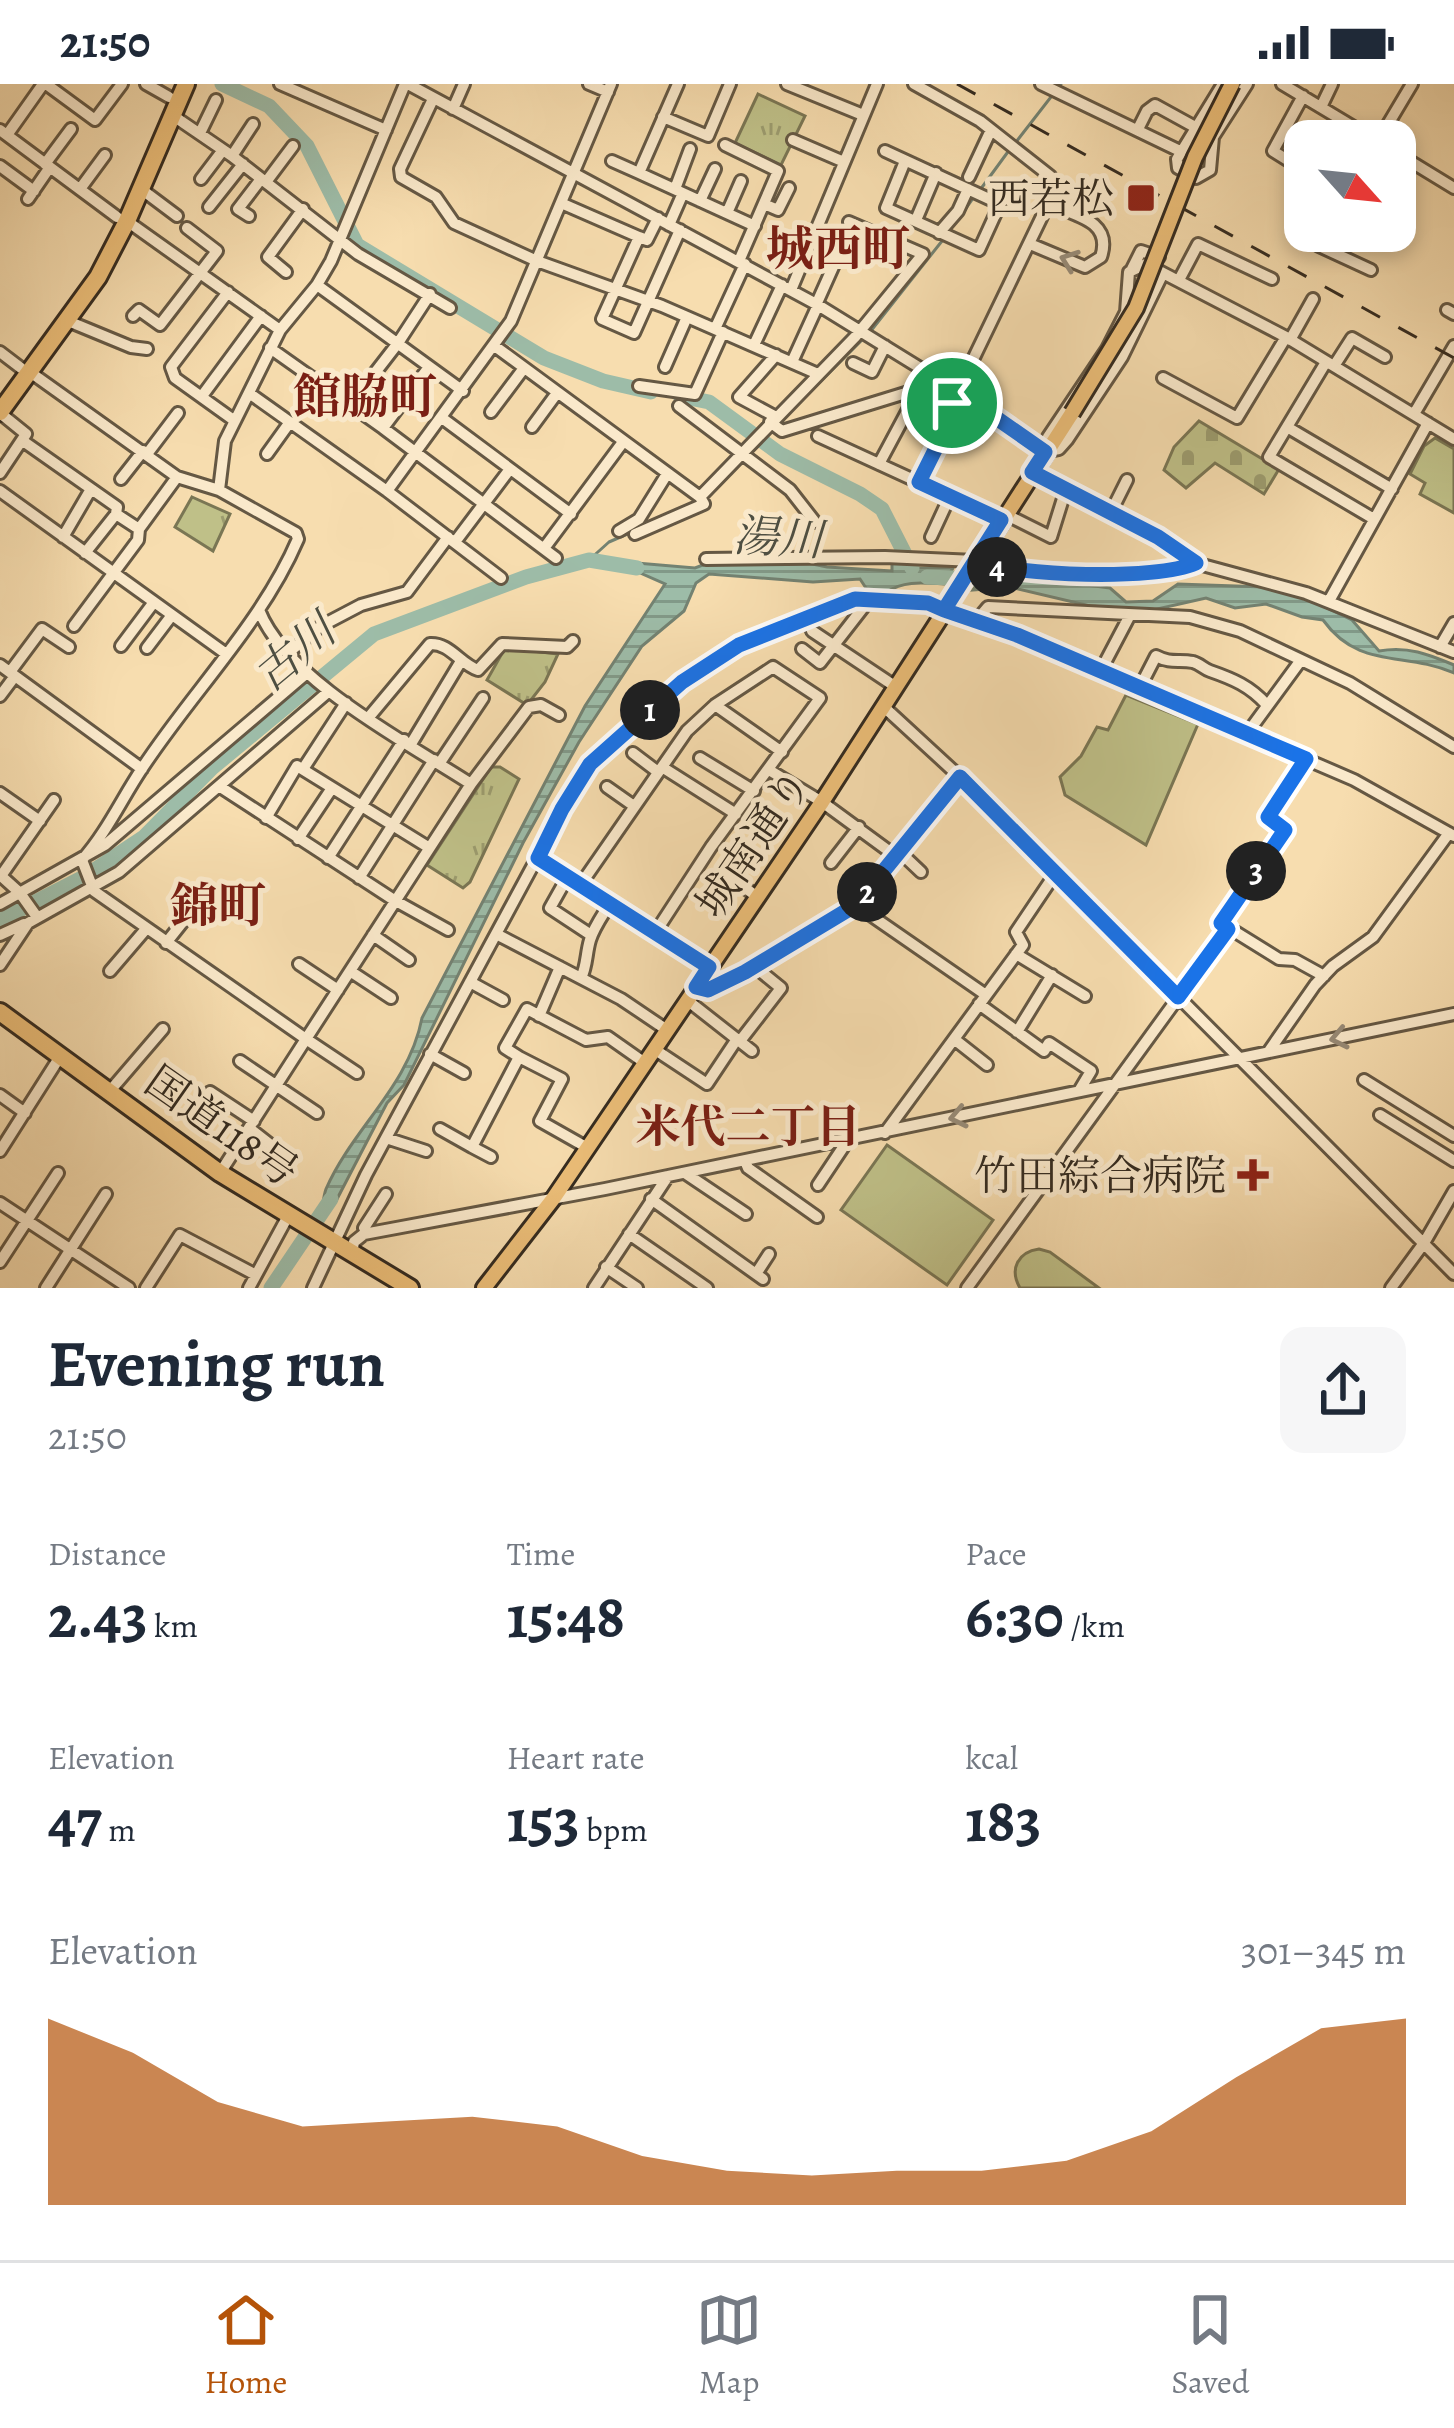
<!DOCTYPE html>
<html lang="en">
<head>
<meta charset="utf-8">
<style>
  :root { --surface:#fff; --page:#f6f6f7; --text:#1f2937; --muted:#747a83; --line:#e0e1e3; --accent:#b45309 }
  body { margin:0; font-family:Alegreya,"Noto Serif JP",serif; background:var(--page); color:var(--text); height:100vh; display:flex; flex-direction:column; font-size:45px; white-space:nowrap }
  * { box-sizing:border-box; margin:0 }
  p { font-size:39px; color:var(--muted) }
  .icon { flex:none; width:66px; height:66px; fill:none; stroke:currentColor; stroke-width:2; stroke-linecap:round; stroke-linejoin:round }
  .map { position:relative; height:1204px; overflow:hidden }
  .details { display:flex; flex-direction:column; background:var(--surface); flex:1 }
  .details>* { flex:none }
  .needle { width:78px; rotate:117deg }
  .fabs { position:absolute; left:1284px; top:36px; display:grid; gap:24px }
  .fabs a { display:grid; place-items:center; width:132px; height:132px; border-radius:24px; background:var(--surface); box-shadow:0 6px 18px #0003; font-size:60px }
  .pin { position:absolute; display:grid; place-items:center; width:102px; height:102px; color:#fff; margin:-51px; border:6px solid #fff; border-radius:50%; box-shadow:0 3px 12px #0007 }
  .km { position:absolute; width:60px; height:60px; margin:-30px; border-radius:50%; background:#222; color:#fff; font-size:33px; line-height:60px; text-align:center }
  .round { display:grid; place-items:center; flex:none; width:126px; height:126px; border-radius:24px; background:var(--page) }
  .overview { display:flex; align-items:center; justify-content:space-between; height:204px; padding:0 48px }
  h1 { font-size:66px; font-weight:700; line-height:90px }
  .figures { display:grid; grid-template-columns:repeat(3,1fr); gap:18px; height:204px; padding:12px 48px }
  .figures div { display:grid; align-content:center }
  .figures b { font-size:60px; font-weight:700 }
  .figures small { font-size:33px; font-weight:400 }
  .figures p { font-size:33px }
  .chart { height:336px; padding:24px 48px }
  .chart p { display:flex; justify-content:space-between }
  .chart svg { width:100%; height:216px; margin-top:12px; fill:var(--accent); opacity:.7 }
  .status { display:flex; justify-content:space-between; align-items:center; height:84px; padding:0 60px; background:var(--surface); direction:ltr }
  .status svg { height:33px; fill:currentColor }
  .dock { display:flex; justify-content:space-around; align-items:center; height:168px; border-top:3px solid var(--line); background:var(--surface); font-size:33px; color:var(--muted) }
  .dock a { display:grid; justify-items:center; gap:6px }
  .dock .current { color:var(--accent) }
  .map>svg:first-child { display:block }
  .grass { fill:url(#grass-tufts); stroke:#7a7654; stroke-width:3 }
  .cemetery { fill:url(#cemetery-stones); stroke:#7a7654; stroke-width:3 }
  .garden { fill:#bfc088; stroke:#7a7654; stroke-width:3 }
  .water { fill:url(#water-rules); stroke:#738272; stroke-width:3 }
  .lines { fill:none; stroke-linecap:round; stroke-linejoin:round }
  .stream { stroke:#738272; stroke-width:3 }
  .river { stroke:#9dbca8; stroke-width:15 }
  .minor-casing { stroke:#655844; stroke-width:16 }
  .major-casing { stroke:#342b20; stroke-width:20 }
  .highway-casing { stroke:#342b20; stroke-width:22 }
  .minor { stroke:#fae9cb; stroke-width:10 }
  .major { stroke:#ecbe78; stroke-width:14 }
  .highway { stroke:#ecbe78; stroke-width:16 }
  .rail { stroke:#342b20; stroke-width:3; stroke-dasharray:21 21; stroke-linecap:butt }
  .major-bridge-casing { stroke:#342b20; stroke-width:20; stroke-linecap:butt }
  .major-bridge { stroke:#ecbe78; stroke-width:14 }
  .oneway { stroke:#978a76 }
  .route-casing { stroke:#fff; stroke-width:24 }
  .route { stroke:#1a73e8; stroke-width:15 }
  .poi-dot { fill:#8f2418; stroke:#fae9cb; stroke-width:4.5 }
  .labels { text-anchor:middle; dominant-baseline:central; stroke-width:10; stroke-linejoin:round; paint-order:stroke }
  .poi-label { font-size:42px; fill:#342b20; stroke:#fae9cb; text-anchor:end }
  .street-label { font-size:42px; fill:#342b20; stroke:#fae9cb }
  .water-label { font-size:45px; font-style:italic; fill:#4e4f42; stroke:#fae9cb }
  .neighbourhood-label { font-size:45px; font-weight:bold; fill:#7a1f14; stroke:#fae9cb }
  .quarter-label { font-size:48px; font-weight:bold; fill:#7a1f14; stroke:#fae9cb }
</style>
</head>
<body>
<div class="status"><b>21:50</b><svg viewBox="0 0 49 12"><path d="M0 12V9h3v3zM5 12V6h3v6zM10 12V3h3v9zM15 12V0h3v12zM26 1h20v11H26zM47 4h2v5h-2z"/></svg></div>
<div class="map">
<svg width="1454" height="1204" viewBox="0 0 1454 1204">
  <defs>
    <pattern id="grass-tufts" width="24" height="20" patternUnits="userSpaceOnUse" patternTransform="scale(3)"><rect width="24" height="20" fill="#bfc088"/><path d="M3 7l-1-3M5 7V3M7 7l1-3M15 17l-1-3M17 17v-4M19 17l1-3" fill="none" stroke="#9c9c6f"/></pattern>
    <pattern id="cemetery-stones" width="16" height="16" patternUnits="userSpaceOnUse" patternTransform="scale(3)"><rect width="16" height="16" fill="#bfc088"/><path d="M2 7V4a2 2 0 0 1 4 0v3zM10 15v-3a2 2 0 0 1 4 0v3z" fill="#9c9c6f"/></pattern>
    <pattern id="water-rules" width="6" height="5" patternUnits="userSpaceOnUse" patternTransform="scale(3)"><rect width="6" height="5" fill="#9dbca8"/><path d="M0 2.5h6" fill="none" stroke="#819988"/></pattern>
  </defs>
  <rect width="100%" height="100%" fill="#f7ddaf"/>
  <filter id="stains"><feTurbulence type="fractalNoise" baseFrequency=".00167" numOctaves="4"/><feColorMatrix values="0 0 0 0 .2 0 0 0 0 .09 0 0 0 0 .02 0 0 0 .5 -.17"/></filter>
  <radialGradient id="worn" r=".72"><stop offset=".6" stop-color="#630" stop-opacity="0"/><stop offset="1" stop-color="#630" stop-opacity=".3"/></radialGradient>
  <path class="grass" d="M758 10 805 32 781 81 735 59Z
    M192 413 230 430 213 467 175 443Z
    M505 564 558 570 545 598 527 621 487 596Z
    M491 683H500L519 695 470 798 463 804 427 781Z"/>
  <path class="cemetery" d="M1199 337 1279 385 1264 410 1215 379 1186 404 1164 386 1174 363Z"/>
  <path class="garden" d="M1435 354 1454 365V429L1420 410 1425 399 1410 390 1424 362Z
    M1126 611 1198 640 1146 761 1065 711 1060 693 1081 672 1097 643 1108 646Z
    M887 1061 993 1136 947 1201 841 1126Z
    M1039 1165 1050 1168 1099 1204H1020C1009 1185 1018 1168 1039 1165Z"/>
  <path class="water" d="M912 475 917 484H953L944 500C925 499 904 496 887 508L868 507 860 495 813 498 709 490 696 499 684 527 642 562 579 658 523 759 404 1001 387 1019 336 1117 321 1132C323 1123 323 1113 326 1105 352 1045 409 1002 422 934L585 622 665 500 613 477 695 484 708 479 793 476 827 483 892 487V476Z
    M985 488 1110 504 1126 518 1153 517 1178 500 1265 503 1306 514 1352 536 1379 567C1408 562 1428 570 1454 581V589C1404 567 1359 586 1323 536L1302 533 1266 520 1235 524 1206 514 1153 526 1090 522 1010 503 973 506Z"/>
  <g class="lines">
    <path class="stream" d="M1016 58 1061 0
      M980 106 1010 65
      M962 130 974 113
      M870 248 942 157
      M751 367 863 255
      M706 415 745 374
      M589 476 609 458 632 448"/>
    <path class="river" d="M222 0 269 22 307 62 357 161 544 274 603 297 651 308
      M680 312 709 318 780 370 860 410 882 425 912 484
      M927 493 999 496
      M0 836 84 793 144 753 212 684 374 550 526 493 589 476 637 484
      M271 1204 331 1115"/>
    <g class="minor-casing">
      <path id="minor" d="M46 0 95 36 122 0
        M146 0 169 13
        M280 0 386 46
        M408 0 818 221 959 308 1045 368
        M589 0 608 8
        M678 0 639 89 755 142
        M787 0 863 31
        M1041 0 1180 67
        M1223 0 1177 75 1178 84 1196 94 1210 86 1213 53 1247 0
        M1282 0 1377 57
        M1303 12 1273 67 1305 87
        M433 15 400 85 401 93 436 113 454 139 537 177 662 222 818 290
        M1321 23 1332 0
        M453 25 464 0
        M172 31 232 72 358 170 450 224
        M663 33 708 52 730 0
        M1138 45 1147 27 1155 21 1195 43
        M0 46 117 133
        M200 49 216 16
        M7 51 41 3
        M793 56 844 78
        M1378 57 1412 0
        M725 61 778 87 739 177
        M885 67 1000 120 979 166 886 124 905 77
        M1395 68 1454 104
        M232 72 253 40
        M612 77 639 89
        M45 80 71 45
        M0 82 34 107
        M969 93 991 46
        M201 95 223 66
        M266 98 293 62
        M80 105 105 71
        M141 105 177 132
        M675 105 690 65
        M28 115 50 83
        M700 117 715 85
        M561 119 639 153 602 235 634 249 680 146
        M764 120 778 126 789 104
        M209 123 243 80
        M727 129 741 97
        M249 132 238 125 261 95
        M916 136 936 89
        M127 137 280 246
        M669 141 683 109
        M1318 147 1315 152 1319 162 1371 186
        M939 149 958 127 968 105
        M639 153 647 156 658 134
        M1030 160 1085 183 1101 173C1113 137 1075 131 1048 120
        M862 175 874 149
        M1146 180 1163 189 1122 273 1067 356 1059 365 1045 368 1048 353 1107 265 1126 228 1129 188Z
        M1132 185 1141 167 1159 173
        M286 188 268 173 303 125
        M1163 189 1286 253 1454 355
        M1179 196 1198 160 1272 195
        M317 201 463 307
        M791 206 877 0
        M228 208 171 283 175 294 235 337
        M816 221 837 174
        M1447 226 1454 230
        M133 232 139 226 160 241 217 167 187 144
        M68 237 131 263 147 265
        M715 245 745 180
        M1290 256 1313 215
        M754 261 782 201
        M496 263 700 413 855 253 923 170 849 138
        M270 264 383 344 556 474
        M0 268 21 284
        M792 278 818 221
        M1326 278 1269 373 1374 435
        M853 279 872 288 885 262
        M1334 282 1352 254 1385 273
        M665 283 687 233
        M30 288 177 393 219 406
        M1163 294 1237 334 1286 253
        M639 302 695 310 723 248
        M249 309 387 407
        M202 312 261 232
        M350 321 398 259 430 210
        M679 322 790 406 815 438
        M491 328 524 284
        M0 329 26 350 0 389
        M1414 330 1454 262
        M776 333 739 313 776 271
        M442 334 571 430
        M770 338 782 347 912 307 952 319 1048 120 1054 101 1050 92 980 37 914 0
        M532 343 557 309
        M1287 343 1392 405
        M383 344 429 283
        M818 352 1001 436
        M23 357 117 423 116 430 139 445 138 456 74 542
        M147 370 178 329
        M267 370 290 338
        M879 380 918 307
        M1032 388 1158 453 1195 479
        M121 395 143 367
        M919 398 956 324 952 319
        M0 407 225 569
        M1111 428 1127 396
        M1005 430 1051 453 1066 405
        M139 445 177 393
        M619 447 639 435 667 390
        M635 450 704 420 700 413
        M63 453 91 405
        M931 453 950 412
        M455 458 510 385
        M545 463 623 358
        M85 469 116 430
        M706 475 885 473 975 477 1017 486 1146 489 1176 487 1195 479 1306 509 1454 568
        M501 494 387 407 511 237 611 0
        M1329 517 1428 339
        M259 526C286 596 408 659 471 700L306 955 357 989
        M977 536 988 523 1190 533 1240 547 1350 599 1454 663
        M812 547 896 603
        M121 562 154 518
        M1440 563 1454 539
        M147 564 172 531
        M802 565 820 579 869 516
        M288 569 321 542 361 521 407 508 448 453
        M0 581 142 685
        M10 588 42 545 69 563
        M1100 588 1130 531
        M1139 605 1156 572C1171 580 1179 575 1193 578 1200 580 1204 585 1210 587 1233 595 1250 602 1267 621
        M0 612 15 592
        M715 621 782 668
        M884 623 959 692 1454 1190
        M369 633 430 560C450 559 460 580 478 586L502 560 567 563 573 557
        M1246 651 1301 576
        M411 660 461 577
        M633 669 658 688
        M700 674 754 707
        M1305 675 1268 733 1285 745 1221 839 1279 875 1295 876 1324 892
        M439 680 483 614
        M662 683 736 730
        M303 685 346 619
        M769 686 822 718 897 773
        M471 700 529 623 541 621 559 631
        M219 702 394 816 448 846
        M607 703 634 722
        M0 709 40 737
        M266 734 297 682 428 763
        M298 755 332 704
        M901 769 921 788
        M328 774 404 656
        M538 774 709 883
        M831 779 859 743
        M724 788 756 812
        M0 791 20 809 37 833
        M1 792 54 716
        M568 792 550 824 591 851
        M359 794 434 676
        M581 800 687 647 715 621 773 583 820 614 711 763 655 849
        M0 820 105 761 307 589
        M856 821 986 911
        M0 851 24 840
        M373 851 409 876
        M500 852 621 915 667 946
        M166 859 201 815
        M1016 870 1085 912
        M299 880 338 906
        M0 881 28 839 119 788 328 608
        M110 887 146 845
        M350 887 391 914
        M581 894C587 882 586 869 590 856 594 843 603 831 610 819
        M470 898 503 916
        M696 903 708 906 856 821 960 693
        M687 916 752 967
        M979 920 1044 967 1049 959 1091 987 1079 1007
        M539 932 560 883
        M1017 948 1052 891
        M954 955 987 981
        M740 957 781 904 754 882
        M654 965 707 1000 737 955
        M1269 967 1315 901 1333 882 1373 853 1449 749
        M430 970 464 989
        M519 973 562 995 540 1037 586 1063
        M240 977 317 1029
        M1364 996 1454 1052
        M109 1008 163 945
        M210 1008 254 1037
        M0 1011 25 1029
        M1380 1031 1454 1077
        M249 1044 281 1069
        M440 1045 472 1063
        M885 1049 1023 861 1016 848 1055 790
        M386 1054 426 1067
        M0 1067 61 971
        M491 1073 472 1063 519 973 505 964 527 925 586 956 608 953 645 979
        M745 1077 748 1084 817 1133
        M220 1089 306 955 94 807 82 776C107 748 122 714 143 683 193 607 262 539 298 455L296 449 219 406 225 357 280 246 317 201 331 177 405 0
        M685 1089 746 1130
        M818 1101 848 1056
        M651 1115 763 1195
        M0 1119 129 1204
        M364 1144 386 1110
        M629 1150 707 1204
        M352 1169 354 1158 364 1150 605 1105 1454 930
        M0 1178 58 1089
        M606 1183 637 1204
        M756 1190 769 1170
        M46 1204 106 1110
        M146 1204 180 1151 256 1191
        M249 1204 288 1132
        M313 1204 366 1091 579 696 590 680 682 599 739 561 855 515 928 519 1017 551 1354 696 1454 752
        M594 1204 668 1092
        M967 1204 1228 845
        M1391 1204 1424 1159 1454 1107"/>
    </g>
    <g class="major-casing">
      <path id="major" d="M484 1204 553 1115 822 718 1072 329"/>
    </g>
    <g class="highway-casing">
      <path id="highway" d="M0 328 98 193 127 137 186 0
        M0 928 220 1089 410 1204"/>
    </g>
    <use href="#minor" class="minor"/>
    <use href="#major" class="major"/>
    <use href="#highway" class="highway"/>
    <path class="rail" d="M957 0 1454 274"/>
    <g class="major-bridge-casing">
      <path id="major-bridge" d="M1072 329 1136 224 1195 73 1232 0"/>
    </g>
    <use href="#major-bridge" class="major-bridge"/>
  </g>
  <defs><path id="oneway-chevron" d="M-2-3.5L2.5 0L-2 3.5" fill="none" stroke-width="1.6" stroke-linecap="round" stroke-linejoin="round" transform="scale(3)"/></defs>
  <g class="oneway">
    <use href="#oneway-chevron" transform="translate(1069 176) rotate(-160)"/>
    <use href="#oneway-chevron" transform="translate(1339 954) rotate(168)"/>
    <use href="#oneway-chevron" transform="translate(958 1033) rotate(168)"/>
  </g>
  <g class="lines">
    <g class="route-casing">
      <path id="route" d="M952 319 956 324 919 398 1001 436 944 526 928 519 855 515 739 561 682 598 590 680 562 725 538 774 709 883 696 903 708 906 745 888 856 821 960 693 1178 913 1228 845 1221 839 1285 746 1268 733 1306 675 1017 551 944 526 975 477C1018 492 1155 497 1196 479L1158 453 1032 388 1045 368 959 308 952 319"/>
    </g>
    <use href="#route" class="route"/>
  </g>
  <g class="poi-dot">
    <rect x="1126" y="99" width="30" height="30" rx="6"/>
    <path d="M1247 1073h12v12h12v12h-12v12h-12v-12h-12v-12h12z"/>
  </g>
  <g class="labels">
    <g class="poi-label">
      <text x="1114" y="114">西若松</text>
      <text x="1226" y="1091">竹田綜合病院</text>
    </g>
    <g class="street-label">
      <text transform="translate(753 759) rotate(-56)">城南通り</text>
      <text transform="translate(222 1042) rotate(35)">国道118号</text>
    </g>
    <g class="water-label">
      <text transform="translate(778 454) rotate(3)">湯川</text>
      <text transform="translate(294 569) rotate(-40)">古川</text>
    </g>
    <g class="neighbourhood-label">
      <text x="748" y="1043">米代二丁目</text>
    </g>
    <g class="quarter-label">
      <text x="838" y="165">城西町</text>
      <text x="365" y="313">館脇町</text>
      <text x="218" y="822">錦町</text>
    </g>
  </g>
  <rect width="100%" height="100%" filter="url(#stains)"/>
  <rect width="100%" height="100%" fill="url(#worn)"/>
</svg>
<div class="fabs">
<a><svg class="needle" viewBox="-14 -14 28 28"><path d="M0-13l5 13h-10z" fill="#e53935"/><path d="M0 13l5-13h-10z" fill="#747a83"/></svg></a>
</div>
<div class="pin" style="left:952px;top:319px;background:#1e9e55"><svg class="icon" aria-label="arrive" viewBox="0 0 24 24"><path d="M6 21V4h12l-3 4 3 4H6"/></svg></div>
<b class="km" style="left:650px;top:626px">1</b>
<b class="km" style="left:867px;top:808px">2</b>
<b class="km" style="left:1256px;top:787px">3</b>
<b class="km" style="left:997px;top:483px">4</b>
</div>
<section class="details">
<div class="overview"><div><h1>Evening run</h1><p>21:50</p></div><a class="round"><svg class="icon" aria-label="share" viewBox="0 0 24 24"><path d="M12 15V3M7 8l5-5 5 5M5 13v7h14v-7"/></svg></a></div>
<div class="figures">
<div><p>Distance</p><b>2.43<small> km</small></b></div>
<div><p>Time</p><b>15:48</b></div>
<div><p>Pace</p><b>6:30<small> /km</small></b></div>
</div>
<div class="figures">
<div><p>Elevation</p><b>47<small> m</small></b></div>
<div><p>Heart rate</p><b>153<small> bpm</small></b></div>
<div><p>kcal</p><b>183</b></div>
</div>
<div class="chart"><p><span>Elevation</span>301–345 m</p>
<svg viewBox="0 0 160 44" preserveAspectRatio="none"><path d="M0 44V6L10 13L20 23L30 28L40 27L50 26L60 28L70 34L80 37L90 38L100 37L110 37L120 35L130 29L140 18L150 8L160 6V44z"/></svg>
</div>
</section>
<nav class="dock">
<a class="current"><svg class="icon" aria-label="home" viewBox="0 0 24 24"><path d="M3 11l9-7 9 7M6 9v11h12V9"/></svg>Home</a>
<a><svg class="icon" aria-label="map" viewBox="0 0 24 24"><path d="M3 6l6-2 6 2 6-2v14l-6 2-6-2-6 2zM9 4v14M15 6v14"/></svg>Map</a>
<a><svg class="icon" aria-label="saved" viewBox="0 0 24 24"><path d="M7 4h10v16l-5-4-5 4z"/></svg>Saved</a>
</nav>
</body>
</html>
